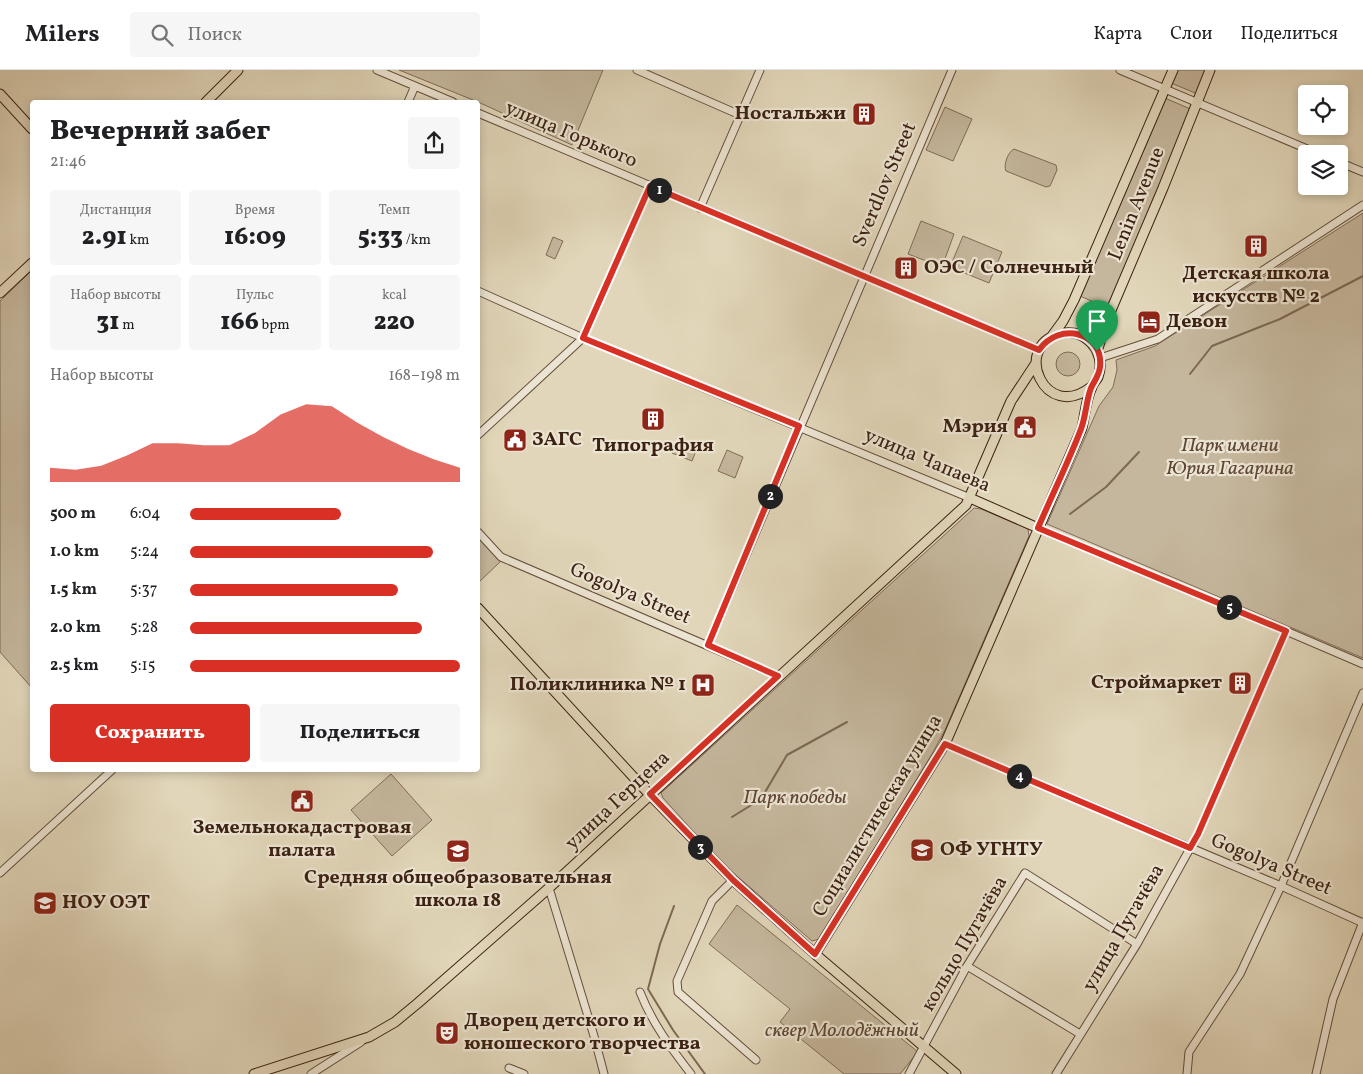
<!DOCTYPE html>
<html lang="ru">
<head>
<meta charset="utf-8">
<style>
  :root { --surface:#fff; --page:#f6f6f6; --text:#202124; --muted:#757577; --line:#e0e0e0; --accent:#d93025 }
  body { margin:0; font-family:Vollkorn,serif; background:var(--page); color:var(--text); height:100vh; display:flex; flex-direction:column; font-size:19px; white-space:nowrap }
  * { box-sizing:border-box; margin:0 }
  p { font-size:16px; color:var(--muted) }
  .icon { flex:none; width:28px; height:28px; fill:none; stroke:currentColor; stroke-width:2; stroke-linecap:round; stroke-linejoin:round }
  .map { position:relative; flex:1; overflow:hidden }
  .sheet { position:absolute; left:30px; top:30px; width:450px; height:672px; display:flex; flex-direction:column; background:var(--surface); border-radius:5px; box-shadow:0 2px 8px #0003 }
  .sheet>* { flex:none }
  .tools { position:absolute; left:1298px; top:15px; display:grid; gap:10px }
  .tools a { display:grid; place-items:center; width:50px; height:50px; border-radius:5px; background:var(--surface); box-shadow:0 2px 8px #0003; font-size:25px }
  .pin { position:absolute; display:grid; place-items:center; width:42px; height:42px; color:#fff; margin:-51px -21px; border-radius:50% 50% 50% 0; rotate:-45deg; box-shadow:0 0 5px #0007 }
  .pin .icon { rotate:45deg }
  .km { position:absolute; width:25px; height:25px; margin:-12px; border-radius:50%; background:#222; color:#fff; font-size:14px; line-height:25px; text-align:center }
  .round { display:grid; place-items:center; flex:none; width:52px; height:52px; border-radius:5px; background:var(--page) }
  .summary { display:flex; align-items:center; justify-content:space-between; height:85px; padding:0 20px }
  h1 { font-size:28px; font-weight:800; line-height:38px }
  .metrics { display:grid; grid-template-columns:repeat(3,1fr); gap:8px; height:85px; padding:5px 20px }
  .metrics div { display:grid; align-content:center; border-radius:5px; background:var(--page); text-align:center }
  .metrics b { font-size:25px; font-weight:800 }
  .metrics small { font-size:14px; font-weight:400 }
  .metrics p { font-size:14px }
  .chart { height:140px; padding:10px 20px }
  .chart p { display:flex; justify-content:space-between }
  .chart svg { width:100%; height:90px; margin-top:5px; fill:var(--accent); opacity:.7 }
  .button { display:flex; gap:10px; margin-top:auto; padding:10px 20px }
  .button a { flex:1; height:58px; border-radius:5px; background:var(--accent); color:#fff; font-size:20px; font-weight:800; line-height:58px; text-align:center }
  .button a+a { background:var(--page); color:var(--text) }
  ul { padding:0 20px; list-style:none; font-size:16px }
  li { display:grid; grid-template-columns:80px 60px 1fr; align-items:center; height:38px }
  li i { height:12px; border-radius:6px; background:var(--accent) }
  header { display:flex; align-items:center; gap:30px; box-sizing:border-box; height:70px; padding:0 25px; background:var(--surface); border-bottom:1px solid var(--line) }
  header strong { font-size:24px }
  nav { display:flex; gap:28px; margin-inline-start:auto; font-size:18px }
  .search { width:350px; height:45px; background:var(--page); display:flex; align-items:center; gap:12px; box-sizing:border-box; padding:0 18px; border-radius:5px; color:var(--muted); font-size:19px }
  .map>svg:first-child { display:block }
  .green { fill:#c5b79d; stroke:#806c58 }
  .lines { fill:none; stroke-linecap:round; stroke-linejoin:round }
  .stream { stroke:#7d6854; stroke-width:2 }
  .minor-casing { stroke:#644e3c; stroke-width:9 }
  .major-casing { stroke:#3b2112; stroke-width:11 }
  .minor { stroke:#ece4d2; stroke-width:7 }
  .major { stroke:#e1d6b9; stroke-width:9 }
  .route-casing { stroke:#fff; stroke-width:10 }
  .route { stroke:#d93025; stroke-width:6 }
  .labels { text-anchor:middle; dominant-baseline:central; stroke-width:4.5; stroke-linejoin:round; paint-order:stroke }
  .poi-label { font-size:20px; font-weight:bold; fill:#3b2112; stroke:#ece4d2; text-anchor:start }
  .street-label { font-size:20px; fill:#3b2112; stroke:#ece4d2 }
  .park-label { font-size:20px; font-style:italic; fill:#5e4635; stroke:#ece4d2 }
</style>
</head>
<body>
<header>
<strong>Milers</strong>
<div class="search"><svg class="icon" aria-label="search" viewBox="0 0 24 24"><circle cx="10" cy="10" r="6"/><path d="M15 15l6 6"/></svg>Поиск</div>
<nav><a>Карта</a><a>Слои</a><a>Поделиться</a></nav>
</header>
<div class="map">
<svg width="1363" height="1004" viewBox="0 0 1363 1004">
  <rect width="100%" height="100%" fill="#e1d6b9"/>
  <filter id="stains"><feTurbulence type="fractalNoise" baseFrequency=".004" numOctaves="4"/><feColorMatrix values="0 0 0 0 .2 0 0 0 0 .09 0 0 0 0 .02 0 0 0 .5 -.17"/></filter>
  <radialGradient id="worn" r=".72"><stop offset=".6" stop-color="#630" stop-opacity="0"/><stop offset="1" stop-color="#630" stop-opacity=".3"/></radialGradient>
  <path class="green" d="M399 0H603L572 75 478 32Z
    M1176 0H1211L1200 25 1171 13Z
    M1165 28 1195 41 1110 239 1080 226Z
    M945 37 972 49 953 91 926 80Z
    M1014 79 1056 95 1057 100 1050 116 1046 117 1006 101C1003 95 1008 82 1014 79Z
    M1363 143V588L1047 454 1099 336 1113 317 1117 300 1116 290 1155 276Z
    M921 151 954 164 942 197 908 184Z
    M963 166 1002 182 989 213 950 197Z
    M553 167 563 171 555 189 546 185Z
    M32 200V618L0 582V231Z
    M1056 294a12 12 0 1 1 24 0a12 12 0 1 1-24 0Z
    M676 373 696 381 692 391 672 383Z
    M727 380 743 387 735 408 718 401Z
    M974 438 981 439 1026 458 1028 459 1029 466 945 660 932 684 819 869 812 871 723 794 663 728 661 723Z
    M478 466 501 491 478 513Z
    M391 704 432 750 392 786 351 740Z
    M737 835 918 982 900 1004H844L780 952 790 939 709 874Z"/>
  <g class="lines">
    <path class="stream" d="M1190 304 1212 276 1280 249 1363 206
      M1070 444 1106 417 1139 382
      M732 747 761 729 787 685 847 652
      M674 836 660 874 648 919 673 960 705 1004"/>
    <g class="minor-casing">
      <path id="minor" d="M377 0 453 32
        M637 0 740 45
        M1120 0 1319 84
        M408 32 415 16
        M478 43 1039 280
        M1339 92 1363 102
        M700 138 760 0
        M478 221 583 268 970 428
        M1100 288 1158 269 1363 135
        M478 365 583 268 650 116
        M1038 458 1286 561 1363 594
        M478 462 501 487 778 606
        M708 575 952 0
        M945 674 1281 816 1363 853
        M0 803 112 700
        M733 810 712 831 677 911 678 922 756 990
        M549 818 594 966 604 1004
        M967 896 1080 964
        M640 922C652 953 671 978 691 1004
        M509 998 524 1004
        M311 1004 361 972
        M909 1004 967 896 1025 803 1137 874
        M1056 1004 1137 874 1198 764 1286 561
        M1187 1004 1189 982 1240 904 1281 816 1363 623
        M1316 1004 1333 929 1363 852"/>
    </g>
    <g class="major-casing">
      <path id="major" d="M0 24 32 59
        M206 32 238 0
        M0 223 32 193
        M1052 266 1063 251 1074 230 1173 0
        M1097 281 1109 245 1163 118 1210 0
        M970 428 1038 458
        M478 538 650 725 733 810 815 884 956 1004
        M815 884 945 674 1082 358C1085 345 1086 328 1092 317 1093 313 1096 311 1098 307 1103 294 1099 279 1088 270 1080 263 1069 261 1059 264 1012 277 1045 353 1091 317
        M254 1004 369 967 395 952 418 933 549 818 966 435 1011 331 1036 293"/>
    </g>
    <use href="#minor" class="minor"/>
    <use href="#major" class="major"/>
  </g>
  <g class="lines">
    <g class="route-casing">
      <path id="route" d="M650 116 1039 280C1059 251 1104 262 1100 297 1099 306 1094 311 1091 318 1086 331 1086 346 1081 359 1068 393 1052 425 1038 458L1286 561 1198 764 1190 778 945 674 815 884 733 810 650 724 778 606 708 575 799 356 583 268Z"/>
    </g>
    <use href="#route" class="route"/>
  </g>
  <defs>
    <g id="building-square" transform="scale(1.25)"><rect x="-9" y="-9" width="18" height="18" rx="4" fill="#8f2418" stroke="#ece4d2"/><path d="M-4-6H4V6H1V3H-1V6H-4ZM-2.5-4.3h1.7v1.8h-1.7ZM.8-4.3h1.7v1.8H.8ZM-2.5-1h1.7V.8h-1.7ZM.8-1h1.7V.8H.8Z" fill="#fff"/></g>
    <g id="hotel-square" transform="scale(1.25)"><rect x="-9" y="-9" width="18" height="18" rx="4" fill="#8f2418" stroke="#ece4d2"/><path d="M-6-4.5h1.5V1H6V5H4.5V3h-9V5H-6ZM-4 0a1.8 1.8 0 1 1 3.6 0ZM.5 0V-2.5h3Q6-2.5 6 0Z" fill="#fff"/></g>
    <g id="civic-square" transform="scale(1.25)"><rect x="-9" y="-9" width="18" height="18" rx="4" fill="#8f2418" stroke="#ece4d2"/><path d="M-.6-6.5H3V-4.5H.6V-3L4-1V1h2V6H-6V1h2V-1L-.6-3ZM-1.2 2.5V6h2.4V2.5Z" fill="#fff"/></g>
    <g id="hospital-square" transform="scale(1.25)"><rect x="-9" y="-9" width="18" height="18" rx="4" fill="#8f2418" stroke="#ece4d2"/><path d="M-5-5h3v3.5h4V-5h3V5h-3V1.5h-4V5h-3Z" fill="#fff"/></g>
    <g id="university-square" transform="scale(1.25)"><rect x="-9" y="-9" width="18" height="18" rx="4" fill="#8f2418" stroke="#ece4d2"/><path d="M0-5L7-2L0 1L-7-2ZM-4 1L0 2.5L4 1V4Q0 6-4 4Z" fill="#fff"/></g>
    <g id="school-square" transform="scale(1.25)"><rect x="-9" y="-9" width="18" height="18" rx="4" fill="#8f2418" stroke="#ece4d2"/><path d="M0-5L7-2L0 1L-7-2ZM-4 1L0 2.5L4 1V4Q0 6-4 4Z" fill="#fff"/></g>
    <g id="theatre-square" transform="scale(1.25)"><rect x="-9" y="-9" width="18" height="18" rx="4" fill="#8f2418" stroke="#ece4d2"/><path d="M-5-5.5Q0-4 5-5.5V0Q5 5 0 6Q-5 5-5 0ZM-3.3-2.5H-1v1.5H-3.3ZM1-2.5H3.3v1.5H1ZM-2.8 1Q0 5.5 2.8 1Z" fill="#fff"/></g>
  </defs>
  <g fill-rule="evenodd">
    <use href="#building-square" x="864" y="44"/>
    <use href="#building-square" x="1256" y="176"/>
    <use href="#building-square" x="906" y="198"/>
    <use href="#hotel-square" x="1149" y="252"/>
    <use href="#building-square" x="653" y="349"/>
    <use href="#civic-square" x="1025" y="357"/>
    <use href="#civic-square" x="515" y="370"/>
    <use href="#building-square" x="1240" y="613"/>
    <use href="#hospital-square" x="703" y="615"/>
    <use href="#civic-square" x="302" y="731"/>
    <use href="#university-square" x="922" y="780"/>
    <use href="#school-square" x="458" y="781"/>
    <use href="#university-square" x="45" y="833"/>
    <use href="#theatre-square" x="447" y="963"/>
  </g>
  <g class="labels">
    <g class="poi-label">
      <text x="846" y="44" text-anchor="end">Ностальжи</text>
      <text x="924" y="198">ОЭС / Солнечный</text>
      <text x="1256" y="204" text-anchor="middle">Детская школа<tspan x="1256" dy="23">искусств № 2</tspan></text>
      <text x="1166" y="252">Девон</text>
      <text x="1008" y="357" text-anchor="end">Мэрия</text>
      <text x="532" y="370">ЗАГС</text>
      <text x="653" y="376" text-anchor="middle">Типография</text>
      <text x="1222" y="613" text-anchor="end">Строймаркет</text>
      <text x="686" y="615" text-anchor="end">Поликлиника № 1</text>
      <text x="302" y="758" text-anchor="middle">Земельнокадастровая<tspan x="302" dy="23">палата</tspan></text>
      <text x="940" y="780">ОФ УГНТУ</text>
      <text x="458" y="808" text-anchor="middle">Средняя общеобразовательная<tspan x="458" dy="23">школа 18</tspan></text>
      <text x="62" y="833">НОУ ОЭТ</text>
      <text x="464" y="951">Дворец детского и<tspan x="464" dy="23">юношеского творчества</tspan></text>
    </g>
    <g class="street-label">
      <text transform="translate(571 65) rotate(23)">улица Горького</text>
      <text transform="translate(885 115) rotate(-67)">Sverdlov Street</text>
      <text transform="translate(1137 134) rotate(-68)">Lenin Avenue</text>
      <text transform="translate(927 391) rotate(23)">улица Чапаева</text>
      <text transform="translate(630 524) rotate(23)">Gogolya Street</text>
      <text transform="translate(618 731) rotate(-43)">улица Герцена</text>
      <text transform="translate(878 746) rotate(-59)">Социалистическая улица</text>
      <text transform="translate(1271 795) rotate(23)">Gogolya Street</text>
      <text transform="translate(1124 858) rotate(-60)">улица Пугачёва</text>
      <text transform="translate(965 874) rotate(-60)">кольцо Пугачёва</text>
    </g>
    <g class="park-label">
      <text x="1230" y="376">Парк имени<tspan x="1230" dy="23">Юрия Гагарина</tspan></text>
      <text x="795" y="728">Парк победы</text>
      <text x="842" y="961">сквер Молодёжный</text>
    </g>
  </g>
  <rect width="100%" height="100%" filter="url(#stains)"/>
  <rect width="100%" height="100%" fill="url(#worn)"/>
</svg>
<div class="tools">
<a><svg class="icon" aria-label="locate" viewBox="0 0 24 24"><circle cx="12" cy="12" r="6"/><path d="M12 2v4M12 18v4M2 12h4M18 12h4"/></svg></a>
<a><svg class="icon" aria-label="layers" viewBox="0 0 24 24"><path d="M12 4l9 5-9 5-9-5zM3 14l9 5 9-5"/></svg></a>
</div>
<div class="pin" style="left:1097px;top:281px;background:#1e9e55"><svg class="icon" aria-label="arrive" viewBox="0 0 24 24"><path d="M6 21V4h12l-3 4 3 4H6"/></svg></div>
<b class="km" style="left:659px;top:120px">1</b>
<b class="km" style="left:770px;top:426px">2</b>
<b class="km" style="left:700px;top:777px">3</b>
<b class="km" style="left:1019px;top:706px">4</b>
<b class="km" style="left:1229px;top:537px">5</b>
<section class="sheet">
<div class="summary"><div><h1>Вечерний забег</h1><p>21:46</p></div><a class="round"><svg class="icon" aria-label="share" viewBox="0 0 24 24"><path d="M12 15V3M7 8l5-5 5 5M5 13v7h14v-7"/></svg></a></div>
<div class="metrics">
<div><p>Дистанция</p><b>2.91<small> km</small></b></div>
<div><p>Время</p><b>16:09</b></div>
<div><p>Темп</p><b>5:33<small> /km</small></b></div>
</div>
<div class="metrics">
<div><p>Набор высоты</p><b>31<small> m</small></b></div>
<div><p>Пульс</p><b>166<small> bpm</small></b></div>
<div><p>kcal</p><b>220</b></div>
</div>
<div class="chart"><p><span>Набор высоты</span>168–198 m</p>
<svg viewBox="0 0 160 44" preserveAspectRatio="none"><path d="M0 44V37L10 38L20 36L30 31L40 25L50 25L60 26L70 26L80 20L90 11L100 6L110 7L120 15L130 22L140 28L150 33L160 37V44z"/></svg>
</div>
<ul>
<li><b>500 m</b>6:04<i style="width:56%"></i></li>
<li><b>1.0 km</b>5:24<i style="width:90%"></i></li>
<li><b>1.5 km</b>5:37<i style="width:77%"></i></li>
<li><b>2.0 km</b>5:28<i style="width:86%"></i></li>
<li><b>2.5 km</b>5:15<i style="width:100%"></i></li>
</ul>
<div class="button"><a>Сохранить</a><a>Поделиться</a></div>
</section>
</div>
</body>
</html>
